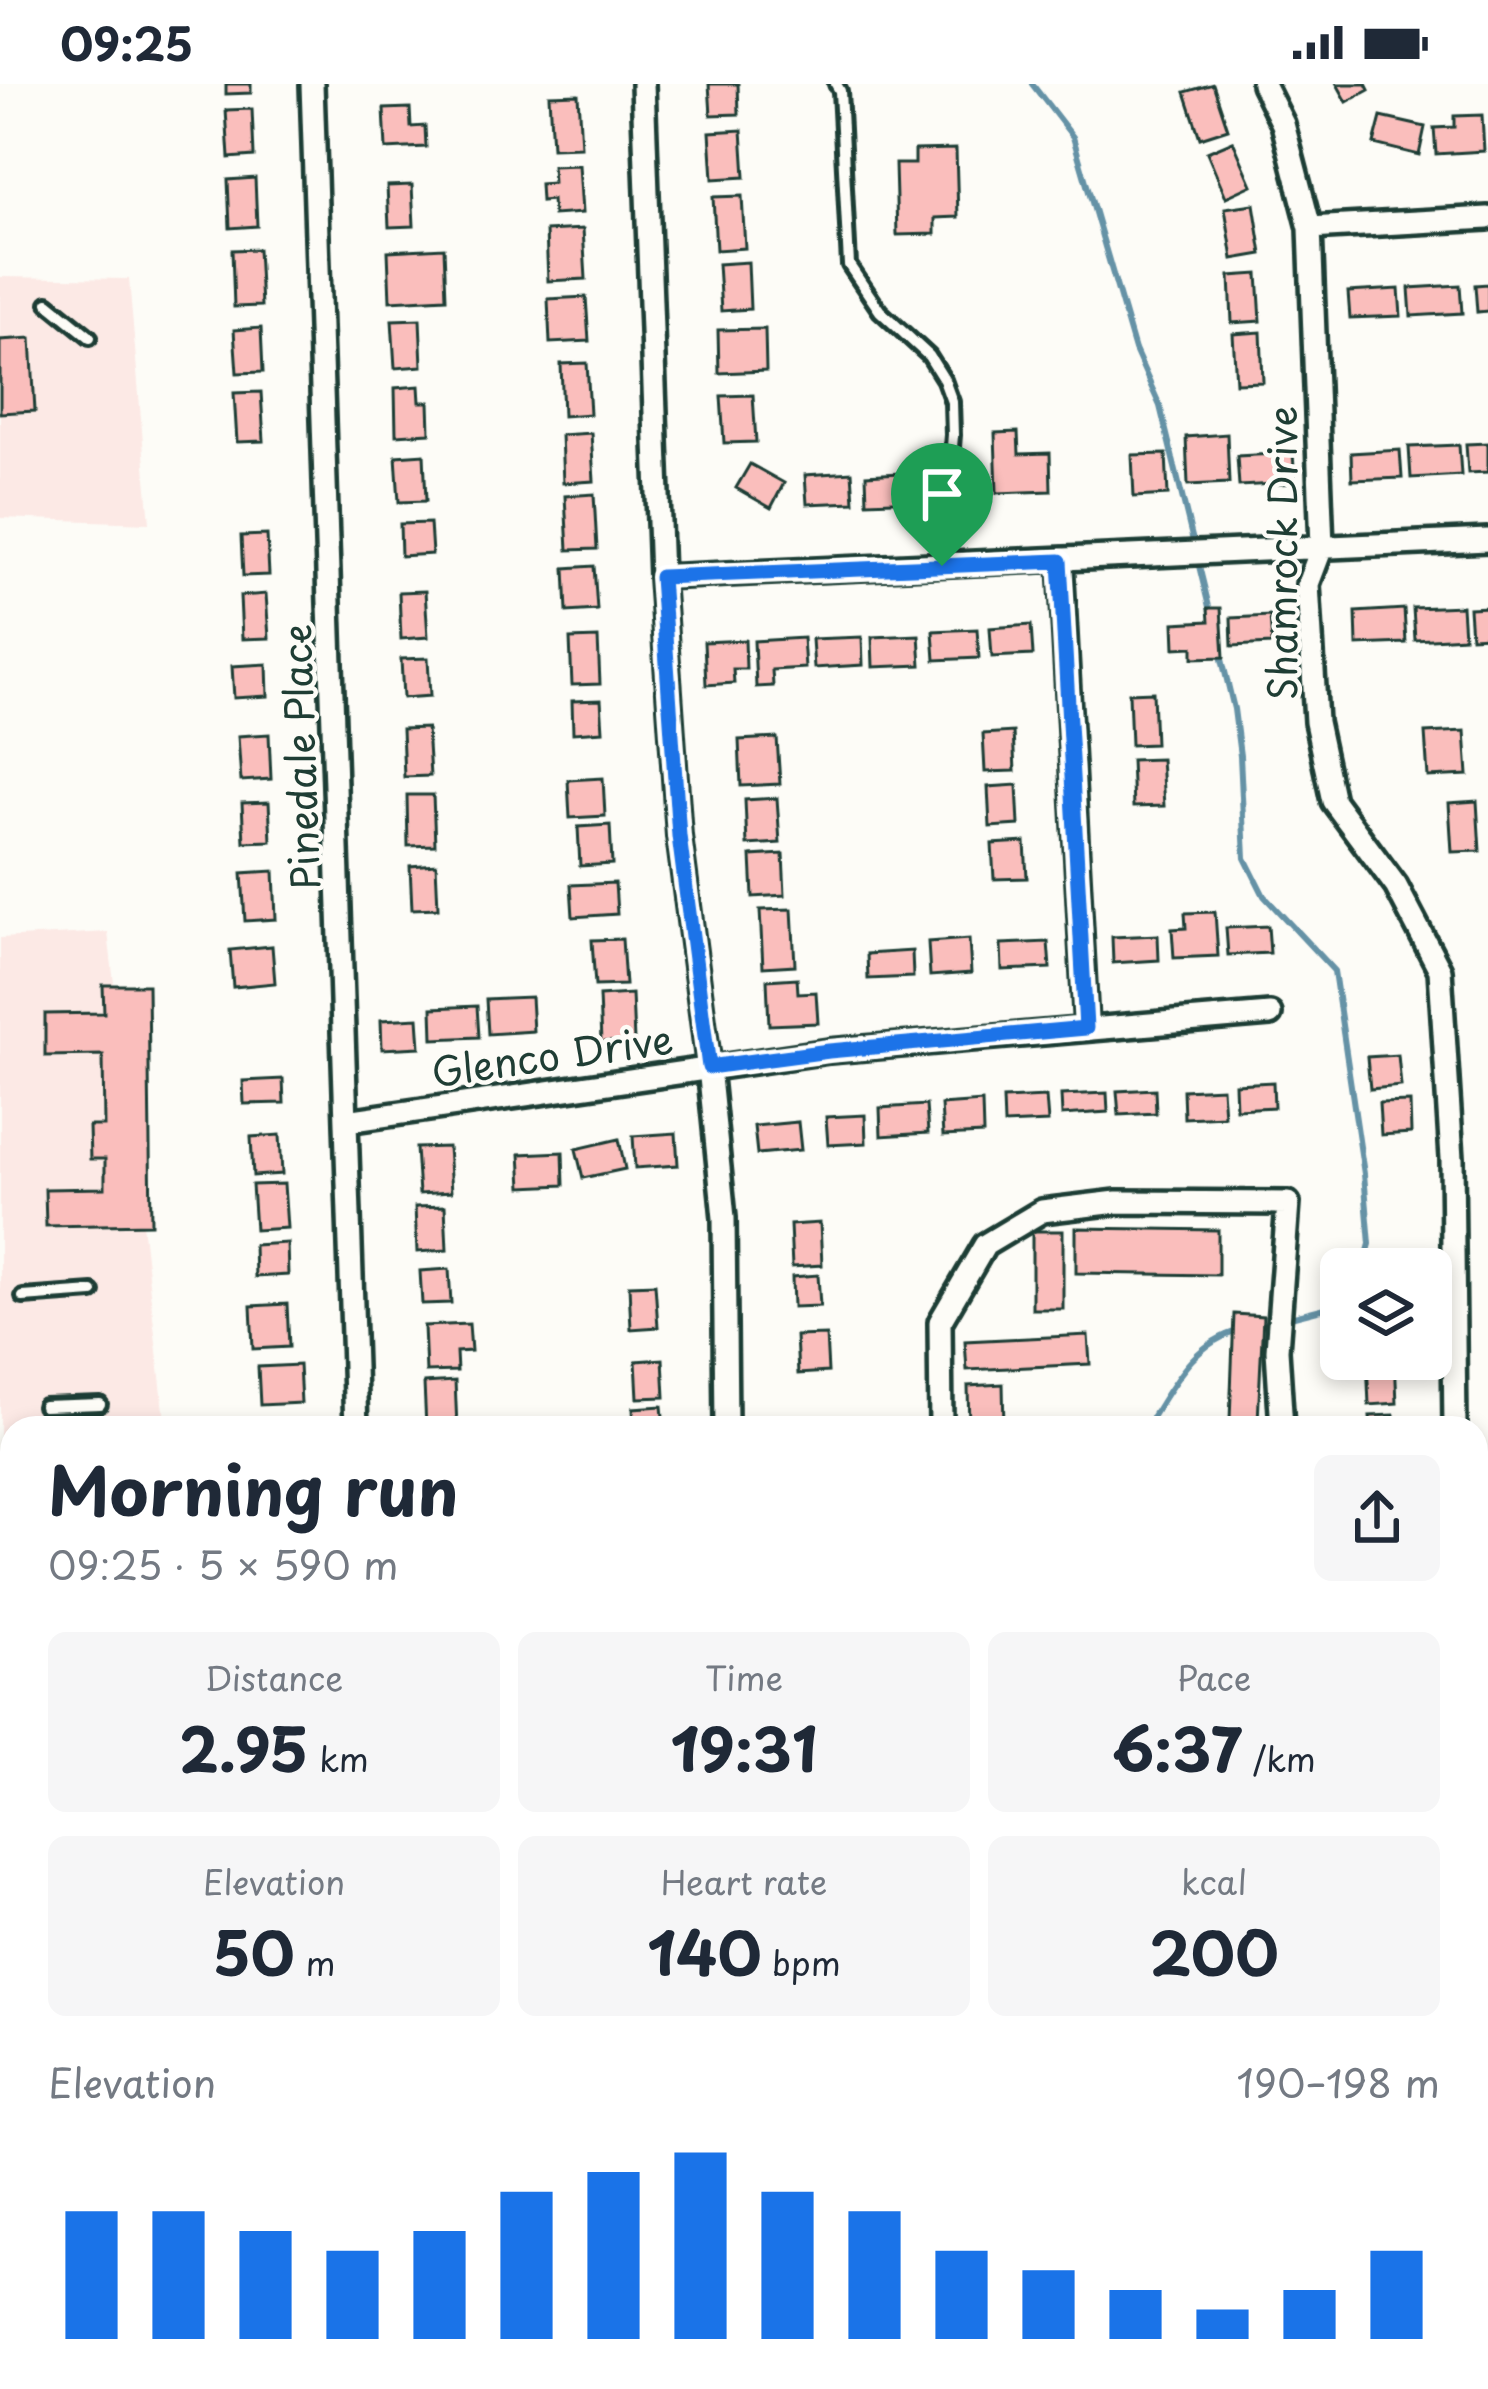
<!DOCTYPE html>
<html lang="en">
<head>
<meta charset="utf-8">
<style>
  :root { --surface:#fff; --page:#f6f6f7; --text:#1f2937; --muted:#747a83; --accent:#1a73e8 }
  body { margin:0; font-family:"Playpen Sans",sans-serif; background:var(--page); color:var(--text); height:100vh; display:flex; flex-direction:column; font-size:45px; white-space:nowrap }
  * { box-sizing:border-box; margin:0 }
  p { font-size:39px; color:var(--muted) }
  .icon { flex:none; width:66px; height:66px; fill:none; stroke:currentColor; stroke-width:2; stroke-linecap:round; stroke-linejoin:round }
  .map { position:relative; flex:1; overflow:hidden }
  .details { position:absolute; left:0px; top:1332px; width:1488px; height:975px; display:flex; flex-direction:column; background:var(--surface); border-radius:36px 36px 0 0; box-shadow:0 6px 18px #0003 }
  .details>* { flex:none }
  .fabs { position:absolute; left:1320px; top:1164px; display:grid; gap:24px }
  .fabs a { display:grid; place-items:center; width:132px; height:132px; border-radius:18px; background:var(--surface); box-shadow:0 6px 18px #0003; font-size:60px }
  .pin { position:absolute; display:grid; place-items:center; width:102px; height:102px; color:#fff; margin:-123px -51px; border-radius:50% 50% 50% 0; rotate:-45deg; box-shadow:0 0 12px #0007 }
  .pin .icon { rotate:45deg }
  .round { display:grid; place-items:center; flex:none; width:126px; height:126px; border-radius:18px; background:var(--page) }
  .overview { display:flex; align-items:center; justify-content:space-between; height:204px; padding:0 48px }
  h1 { font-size:66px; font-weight:700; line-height:90px }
  .stats { display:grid; grid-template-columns:repeat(3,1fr); gap:18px; height:204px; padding:12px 48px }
  .stats div { display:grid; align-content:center; border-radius:18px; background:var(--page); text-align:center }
  .stats b { font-size:60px; font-weight:700 }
  .stats small { font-size:33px; font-weight:400 }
  .stats p { font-size:33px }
  .chart { height:336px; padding:24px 48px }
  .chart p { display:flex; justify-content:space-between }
  .chart svg { width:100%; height:216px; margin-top:12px; stroke:var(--accent); stroke-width:6 }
  .status { display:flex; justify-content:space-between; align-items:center; height:84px; padding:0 60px; background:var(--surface); direction:ltr }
  .status svg { height:33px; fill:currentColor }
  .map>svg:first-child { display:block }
  .built { fill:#fce9e5 }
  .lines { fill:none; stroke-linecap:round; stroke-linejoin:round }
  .stream { stroke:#6592a6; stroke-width:6 }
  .building { fill:#fabebc; stroke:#1f3d34; stroke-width:3 }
  .service-casing { stroke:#1f3d34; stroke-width:20 }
  .minor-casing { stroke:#1f3d34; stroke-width:30 }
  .secondary-casing { stroke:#1f3d34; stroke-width:39 }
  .service { stroke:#fdfcf7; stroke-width:10 }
  .minor { stroke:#fdfcf7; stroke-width:21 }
  .secondary { stroke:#fdfcf7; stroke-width:30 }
  .route-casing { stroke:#fff; stroke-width:24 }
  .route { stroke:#1a73e8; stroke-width:15 }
  .labels { text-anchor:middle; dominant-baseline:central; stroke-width:9; stroke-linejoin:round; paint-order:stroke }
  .street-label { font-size:39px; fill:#1f3d34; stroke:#fdfcf7 }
</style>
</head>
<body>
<div class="status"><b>09:25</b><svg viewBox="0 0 49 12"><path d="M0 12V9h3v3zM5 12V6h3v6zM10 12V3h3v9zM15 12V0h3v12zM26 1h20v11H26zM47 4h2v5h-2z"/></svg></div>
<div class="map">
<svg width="1488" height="2305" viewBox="0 0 1488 2305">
  <rect width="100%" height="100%" fill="#fdfcf7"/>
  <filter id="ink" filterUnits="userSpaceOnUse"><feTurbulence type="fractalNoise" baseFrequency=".00833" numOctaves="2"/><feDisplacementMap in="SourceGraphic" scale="24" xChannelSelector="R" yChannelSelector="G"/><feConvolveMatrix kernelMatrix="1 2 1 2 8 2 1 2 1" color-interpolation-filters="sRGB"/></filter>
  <g filter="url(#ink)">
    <path class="built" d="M0 193 129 195 150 439 0 434Z
      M108 848 166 1344H12V2295H1329V2305H0V854Z
      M1476 1535H1488V2062L1476 2063Z"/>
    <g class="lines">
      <path class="stream" d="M1032 0 1073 53 1135 266 1160 322 1211 531
        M1220 567 1234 625 1240 672 1245 774 1264 812 1334 887 1364 1090 1370 1160 1363 1185
        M1259 1241 1341 1220
        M1146 1343C1172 1303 1191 1259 1241 1246"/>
    </g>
    <path class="building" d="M226 0H251V9L226 10Z
      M709 0H738L739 30 711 31Z
      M1213 0 1228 45 1200 54 1185 8Z
      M1337 0H1366L1369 6 1347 18Z
      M578 10 581 63 552 64 549 11Z
      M410 24 411 43 425 42 426 63 386 65 384 25Z
      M252 25 254 72 229 74 226 26Z
      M1482 31 1484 67 1436 70 1434 44 1454 43V32Z
      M1381 33 1425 43 1419 71 1374 60Z
      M742 46 745 93 713 95 710 48Z
      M1233 57 1252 101 1226 113 1207 68Z
      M956 65 958 133 935 134V150L897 151 895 80H915V66Z
      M579 81 582 129 553 131 552 116 541 117 540 100 553 99 552 82Z
      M255 94 257 142 230 144 228 96Z
      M412 101 414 142 389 143 387 102Z
      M742 112 745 164 716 166 713 113Z
      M1254 120 1262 170 1233 175 1225 124Z
      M583 145 586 195 548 197 546 147Z
      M444 164 446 214 390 217 388 167Z
      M258 165 261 222 234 223 232 166Z
      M748 178 750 225 721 227 718 180Z
      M1258 190 1261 237 1232 239 1230 192Z
      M1488 200V227L1477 228 1475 201Z
      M1460 201 1462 229 1411 232 1409 204Z
      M1399 205 1401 232 1350 234 1348 208Z
      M586 213 589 257 550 259 548 215Z
      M420 235 422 282 395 284 392 236Z
      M261 244 263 288 237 289 234 246Z
      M765 245 766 287 719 289 718 246Z
      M1261 248 1263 298 1236 299 1233 250Z
      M31 254 35 327 0 329V256Z
      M587 279 590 330 563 332 561 280Z
      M419 302 420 318H429L430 349 396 351 395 304Z
      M261 308 264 357 237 358 234 309Z
      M753 311 756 358 724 359 721 312Z
      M1018 348 1019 370 1050 369 1051 407 997 409 995 349Z
      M591 349 594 397 563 399 561 351Z
      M1227 350 1229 399 1188 401 1186 353Z
      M1488 359V388L1468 389 1466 360Z
      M1459 361 1461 391 1411 394 1409 363Z
      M1400 366 1402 394 1352 396 1351 369Z
      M1293 369 1295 399 1239 402 1237 372Z
      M424 370 426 417 399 418 396 372Z
      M1166 370 1168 411 1134 413 1132 371Z
      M750 380 784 399 771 424 736 404Z
      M852 388 854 418 807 420 805 391Z
      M918 388 919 416 867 418 866 391Z
      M594 410 597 465 568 466 565 412Z
      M430 439 432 470 401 472 400 440Z
      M267 451 269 491 243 492 241 452Z
      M594 482 597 526 567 528 565 484Z
      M425 507 428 553 401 555 399 508Z
      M266 510 269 554 242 555 240 512Z
      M1462 522 1464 553 1415 556 1413 524Z
      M1488 523V552L1471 553 1469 524Z
      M1208 524H1221L1224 573 1193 574V563L1175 564 1174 539 1209 537Z
      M1404 525 1406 559 1357 561 1356 528Z
      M1270 532 1272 560 1232 562 1231 534Z
      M1031 541 1033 571 992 573 990 544Z
      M977 545 979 574 935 576 933 547Z
      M919 551 921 581 873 583 872 553Z
      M862 553 863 581 814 584 812 555Z
      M598 554 600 600 572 601 570 555Z
      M803 554 805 584 772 586 773 602 756 603 754 557Z
      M745 556 746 585H733L734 599 706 601 704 558Z
      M428 574 430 612 403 614 401 575Z
      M267 580 268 612 234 614 232 582Z
      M1153 608 1155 660 1131 661 1129 609Z
      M601 616 603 647 573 649 572 617Z
      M427 644 430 692 404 693 402 645Z
      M1465 647 1468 691 1428 693 1425 649Z
      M1013 648 1015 687 985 688 983 650Z
      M269 650 271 695 241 697 238 652Z
      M777 654 780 700 741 702 739 656Z
      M1161 675 1164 722 1133 723 1131 676Z
      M603 694 605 732 570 734 568 696Z
      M1017 701 1019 741 990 743 988 703Z
      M407 711H433L435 761 408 762Z
      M777 714 780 759 747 761 745 716Z
      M1477 717 1480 767 1452 768 1449 719Z
      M269 718 271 757 244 758 242 719Z
      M610 741 612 780 580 782 578 743Z
      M1025 758 1027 794 994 795 992 760Z
      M783 770 785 811 753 813 751 772Z
      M436 780 438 824 412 825 410 782Z
      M274 787 276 835 245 837 242 789Z
      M615 799 617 830 573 833 571 801Z
      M792 825 795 881 763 883 760 826Z
      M1215 828 1218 872 1174 874 1172 845 1186 844 1185 829Z
      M1268 842 1270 869 1228 871 1226 844Z
      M1158 851 1159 876 1113 879 1112 853Z
      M622 855 625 901 595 902 592 856Z
      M969 855 971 889 930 892 928 858Z
      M1048 858 1050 884 1002 886 1001 860Z
      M272 862 275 899 233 903 230 866Z
      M912 867 913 893 868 895 867 870Z
      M797 894 798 909 816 908 818 939 769 941 767 896Z
      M103 901H148L151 1140 46 1142 45 1105 105 1104V1075H90L89 1042H104L103 971 45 972V930L104 929Z
      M632 910 634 957 601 958 599 912Z
      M531 913 533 947 488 950 486 915Z
      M477 922 479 953 433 955 432 924Z
      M418 934 420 963 382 965 381 936Z
      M1398 971 1401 1002 1370 1005 1367 973Z
      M283 995 284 1019 244 1020 243 997Z
      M1273 998 1274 1023 1236 1025 1235 1000Z
      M1222 1004 1224 1032 1184 1034 1183 1006Z
      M1155 1005 1156 1029 1119 1031 1117 1007Z
      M1107 1009 1108 1028 1062 1031 1061 1011Z
      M1046 1013 1048 1038 1004 1040 1003 1015Z
      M982 1018 983 1050 943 1052 941 1021Z
      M1410 1018 1411 1049 1381 1051 1379 1019Z
      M926 1021 928 1049 881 1052 880 1024Z
      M865 1031 866 1059 828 1061 826 1033Z
      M798 1038 801 1066 757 1070 754 1042Z
      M676 1049 678 1081 635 1084 633 1052Z
      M280 1051 282 1090 253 1092 251 1053Z
      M619 1055 625 1085 583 1094 576 1065Z
      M448 1063 451 1108 419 1110 416 1064Z
      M563 1068 564 1101 522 1103 520 1070Z
      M284 1100 287 1144 255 1146 252 1101Z
      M445 1122 447 1166 417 1168 415 1123Z
      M820 1139 822 1181 792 1183 790 1141Z
      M1076 1144 1218 1146V1191L1076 1189Z
      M1032 1147H1063V1225H1032Z
      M287 1159 288 1191 255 1193 254 1161Z
      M449 1185 451 1219 422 1220 420 1187Z
      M818 1191 820 1222 793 1223 792 1193Z
      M655 1200 658 1243 631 1245 629 1201Z
      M287 1220 289 1263 253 1265 251 1222Z
      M1234 1230 1263 1232 1258 1337 1230 1336Z
      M469 1240 471 1267 456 1268 457 1287 426 1288 424 1242Z
      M826 1251 828 1288 798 1290 796 1252Z
      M1088 1251 1090 1280 967 1286 965 1257Z
      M663 1275 665 1313 638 1314 636 1277Z
      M1367 1275H1395L1397 1319 1369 1321Z
      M299 1281 301 1319 260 1321 258 1283Z
      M455 1297 457 1343 426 1344 424 1299Z
      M1003 1300 1004 1344H969L968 1302Z
      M662 1322 664 1344H634L633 1324Z
      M1394 1331 1395 1344H1371L1370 1332Z
      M0 1400H12V1474L0 1475Z
      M0 1932H12V1976H0Z
      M227 2295H331L335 2305H231Z"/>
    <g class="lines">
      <g class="service-casing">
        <path id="service" d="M836 0 840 7 849 181 880 227 929 272 944 296 952 318 953 351 942 480
          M48 219 90 253
          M23 1213 93 1208
          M44 1322 100 1320
          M0 1513 12 1512
          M0 1523 3 1559
          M0 1591H2
          M1476 1645H1488
          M1476 1782H1487L1488 1804
          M0 1860 10 1855 12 1845
          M0 1924H12
          M1476 1978 1488 1977
          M7 2110 12 2124
          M357 2295 358 2305
          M414 2295 416 2305
          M46 2305 73 2295
          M671 2305 676 2303 678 2295"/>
      </g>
      <g class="minor-casing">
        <path id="minor" d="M312 0 356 1344
          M643 0 661 493 679 752 709 983 724 1134 726 1344
          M1263 0 1283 40 1310 144 1322 463 1308 500 1316 638 1333 717 1396 802 1440 886 1452 1074 1455 1344
          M1310 144 1488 134
          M1061 477 1086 943
          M661 493 1488 456
          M347 1037 829 967 1270 930
          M941 1344 940 1238 985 1161 1042 1127 1117 1118 1288 1119 1277 1266 1282 1344
          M729 2295 730 2305
          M1457 2295 1458 2305"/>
      </g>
      <g class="secondary-casing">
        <path id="secondary" d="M1476 1713H1488
          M0 1758H12
          M0 2211 12 2238
          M37 2295 42 2305"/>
      </g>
      <use href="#service" class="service"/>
      <use href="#minor" class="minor"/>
      <use href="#secondary" class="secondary"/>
    </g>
  </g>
  <g class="lines" filter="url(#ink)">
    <g class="route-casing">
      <path id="route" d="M1060 477 1086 944 829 967 709 983 679 752 661 493Z"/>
    </g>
    <use href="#route" class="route"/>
  </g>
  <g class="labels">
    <g class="street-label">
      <text transform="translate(1280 469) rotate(-90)">Shamrock Drive</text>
      <text transform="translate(299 673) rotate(-92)">Pinedale Place</text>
      <text transform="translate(552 970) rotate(-8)">Glenco Drive</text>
    </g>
  </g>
</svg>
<div class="fabs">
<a><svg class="icon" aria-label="layers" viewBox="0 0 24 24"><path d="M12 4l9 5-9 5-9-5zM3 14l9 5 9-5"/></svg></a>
</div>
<div class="pin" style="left:942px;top:482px;background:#1e9e55"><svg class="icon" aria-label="arrive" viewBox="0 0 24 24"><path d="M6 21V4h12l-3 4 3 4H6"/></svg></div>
<section class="details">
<div class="overview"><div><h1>Morning run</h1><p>09:25 · 5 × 590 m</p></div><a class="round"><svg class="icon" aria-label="share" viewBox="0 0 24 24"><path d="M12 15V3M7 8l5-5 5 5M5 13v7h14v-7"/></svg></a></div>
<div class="stats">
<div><p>Distance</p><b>2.95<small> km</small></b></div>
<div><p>Time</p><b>19:31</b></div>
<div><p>Pace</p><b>6:37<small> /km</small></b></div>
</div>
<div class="stats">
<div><p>Elevation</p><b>50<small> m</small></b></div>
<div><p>Heart rate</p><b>140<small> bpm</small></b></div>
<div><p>kcal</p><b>200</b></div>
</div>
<div class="chart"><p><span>Elevation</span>190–198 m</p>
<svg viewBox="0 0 160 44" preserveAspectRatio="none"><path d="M5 44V18M15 44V18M25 44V22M35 44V26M45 44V22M55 44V14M65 44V10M75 44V6M85 44V14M95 44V18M105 44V26M115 44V30M125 44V34M135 44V38M145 44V34M155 44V26"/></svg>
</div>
</section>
</div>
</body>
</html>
